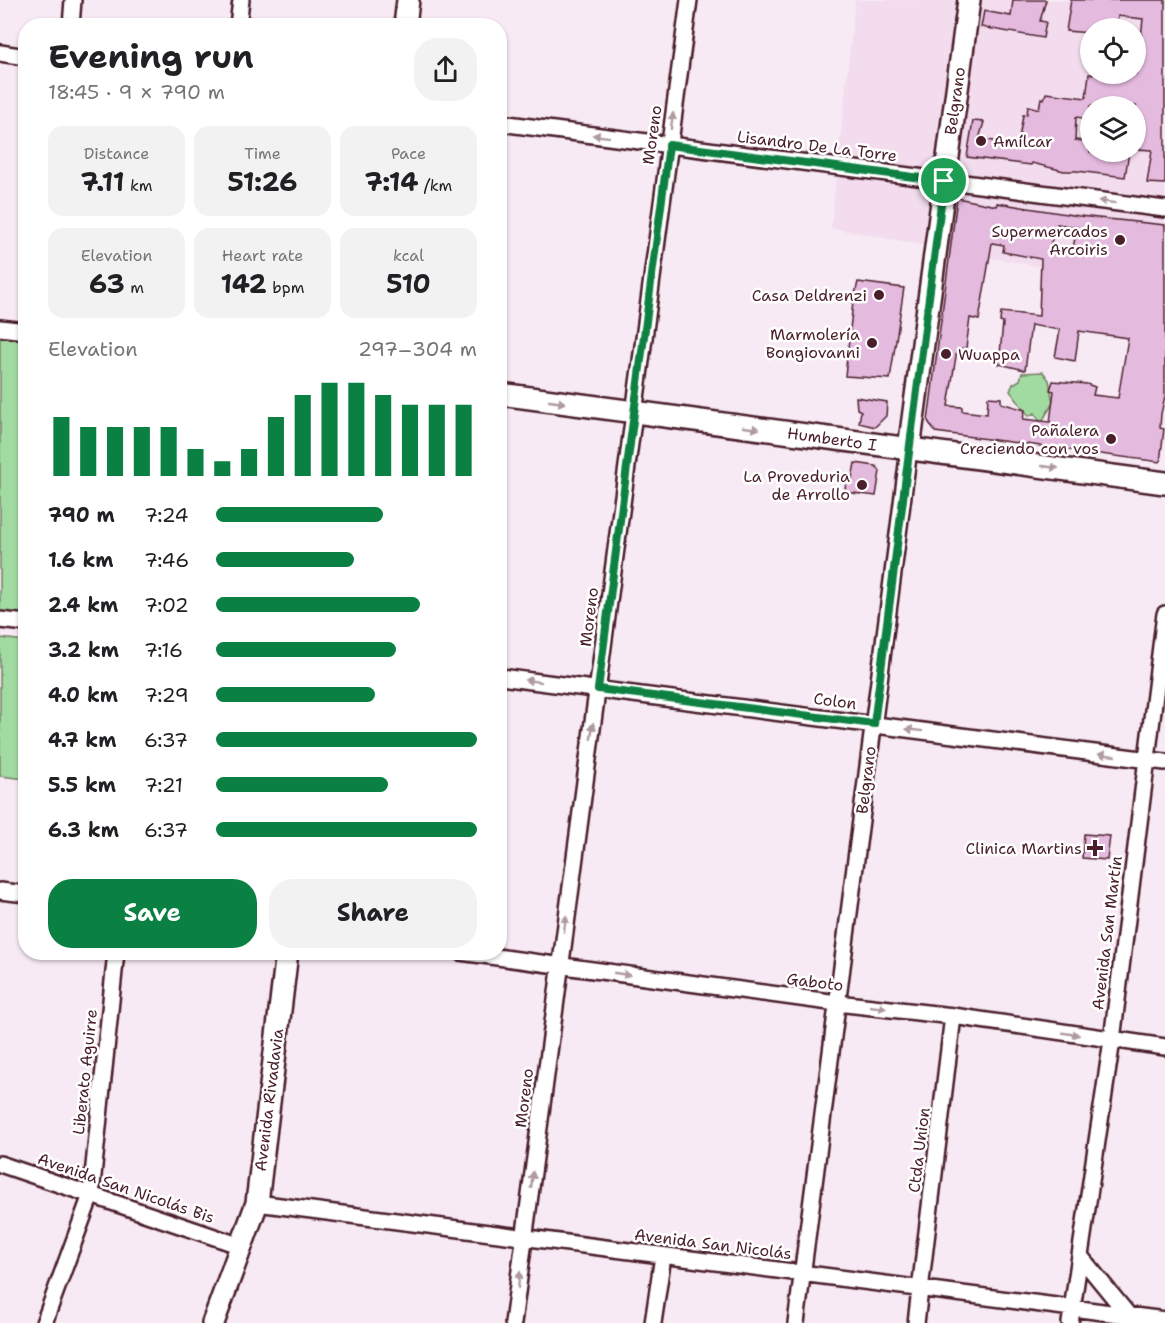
<!DOCTYPE html>
<html lang="en">
<head>
<meta charset="utf-8">
<style>
  :root { --surface:#fff; --page:#f2f2f2; --text:#202124; --muted:#757577; --accent:#0b8043 }
  body { margin:0; font-family:"Shantell Sans",sans-serif; background:var(--page); color:var(--text); height:100vh; display:flex; flex-direction:column; font-size:22px; white-space:nowrap }
  * { box-sizing:border-box; margin:0 }
  p { font-size:20px; color:var(--muted) }
  .icon { flex:none; width:33px; height:33px; fill:none; stroke:currentColor; stroke-width:2; stroke-linecap:round; stroke-linejoin:round }
  .map { position:relative; flex:1; overflow:hidden }
  .drawer { position:absolute; left:18px; top:18px; width:489px; height:942px; display:flex; flex-direction:column; background:var(--surface); border-radius:24px; box-shadow:0 2px 4px #0004 }
  .drawer>* { flex:none }
  .tools { position:absolute; left:1080px; top:18px; display:grid; gap:12px }
  .tools a { display:grid; place-items:center; width:66px; height:66px; border-radius:50%; background:var(--surface); box-shadow:0 2px 4px #0004; font-size:30px }
  .pin { position:absolute; display:grid; place-items:center; width:51px; height:51px; color:#fff; margin:-26px; border:3px solid #fff; border-radius:50%; box-shadow:0 2px 6px #0007 }
  .round { display:grid; place-items:center; flex:none; width:63px; height:63px; border-radius:24px; background:var(--page) }
  .headline { display:flex; align-items:center; justify-content:space-between; height:102px; padding:0 30px }
  h1 { font-size:33px; font-weight:700; line-height:45px }
  .metrics { display:grid; grid-template-columns:repeat(3,1fr); gap:9px; height:102px; padding:6px 30px }
  .metrics div { display:grid; align-content:center; border-radius:15px; background:var(--page); text-align:center }
  .metrics b { font-size:26px; font-weight:700 }
  .metrics small { font-size:16px; font-weight:400 }
  .metrics p { font-size:16px }
  .chart { height:168px; padding:12px 30px }
  .chart p { display:flex; justify-content:space-between }
  .chart svg { width:100%; height:108px; margin-top:6px; stroke:var(--accent); stroke-width:6 }
  .button { display:flex; gap:12px; margin-top:auto; padding:12px 30px }
  .button a { flex:1; height:69px; border-radius:24px; background:var(--accent); color:#fff; font-size:24px; font-weight:700; line-height:69px; text-align:center }
  .button a+a { background:var(--page); color:var(--text) }
  ul { padding:0 30px; list-style:none; font-size:20px }
  li { display:grid; grid-template-columns:96px 72px 1fr; align-items:center; height:45px }
  li i { height:15px; border-radius:8px; background:var(--accent) }
  .map>svg:first-child { display:block }
  .built { fill:#f2dcee; fill-rule:evenodd }
  .green { fill:#a2dba1; stroke:#767d66; stroke-width:1.5 }
  .building { fill:#e5badf; stroke:#4a1f2b; stroke-width:1.5; fill-rule:evenodd }
  .lines { fill:none; stroke-linecap:round; stroke-linejoin:round }
  .street-casing { stroke:#4a1f2b; stroke-width:20 }
  .secondary-casing { stroke:#4a1f2b; stroke-width:26 }
  .street { stroke:#fff; stroke-width:15 }
  .secondary { stroke:#fff; stroke-width:21 }
  .oneway { fill:#ae9aa0 }
  .route-casing { stroke:#fff; stroke-width:12 }
  .route { stroke:#0b8043; stroke-width:8 }
  .poi-dot { fill:#4a1f2b; stroke:#fff; stroke-width:2 }
  .labels { text-anchor:middle; dominant-baseline:central; stroke-width:5; stroke-linejoin:round; paint-order:stroke }
  .street-label { font-size:16px; fill:#4a1f2b; stroke:#fff }
  .poi-label { font-size:16px; fill:#4a1f2b; stroke:#fff; text-anchor:end }
</style>
</head>
<body>
<div class="map">
<svg width="1165" height="1323" viewBox="0 0 1165 1323">
  <rect width="100%" height="100%" fill="#f7eaf5"/>
  <filter id="ink" filterUnits="userSpaceOnUse"><feTurbulence type="fractalNoise" baseFrequency=".0167" numOctaves="2"/><feDisplacementMap in="SourceGraphic" scale="12" xChannelSelector="R" yChannelSelector="G"/><feConvolveMatrix kernelMatrix="1 2 1 2 8 2 1 2 1" color-interpolation-filters="sRGB"/></filter>
  <g filter="url(#ink)">
    <path class="built" d="M855 0H1165V290L831 228ZM1090 28H1136V74H1090ZM1090 106H1136V152H1090Z"/>
    <path class="green" d="M0 328 25 331V623L0 620Z
      M1043 372 1049 380 1053 403 1041 423 1035 413 1029 416 1010 391 1013 384 1020 380 1022 373Z
      M0 638 25 641V779L0 776Z"/>
    <path class="building" d="M1013 0H1046L1040 21 1046 22 1043 38 981 27 984 11 1011 16Z
      M1071 0H1165V184L1147 183 1152 150 1136 149V106H1090V119L1076 117 1075 140 1090 142V152H1129L1125 177 1077 171H1064L1032 163 1031 165 967 157 973 121 984 122 979 139 1018 144 1023 115 1027 114 1028 106 1039 109 1041 98 1044 99 1046 93 1086 98 1089 74H1136V47H1140L1143 19 1118 16 1116 28H1090V33L1066 31Z
      M957 198 997 206V203L1079 216 1165 225V396L1161 414 1160 428 1164 429 1160 462 935 432 928 421ZM1057 224 1077 227 1072 254 1048 252ZM992 243 1004 245 1003 252 1041 259 1039 316 1001 312 1000 322 1003 323 999 364 1025 370 1031 325 1060 330 1055 357 1075 361 1079 331 1128 338 1118 398 1093 395 1095 387 1087 384 1053 381 1050 390 1054 391 1050 422 1023 419 1025 410 1001 403V398L988 397 987 414 962 411V407L948 406 957 350 966 348 970 318 979 320Z
      M858 282 904 288 890 379 845 376 853 302Z
      M856 397 887 402 886 416 875 427 859 423 861 411 857 409Z
      M855 463 876 466 880 471 876 496 845 492 846 479H852Z
      M1084 834 1110 836 1107 860 1082 858Z"/>
    <g class="lines">
      <g class="street-casing">
        <path id="street" d="M71 26 73 0
          M238 26 241 0
          M0 53 26 57
          M500 123 1165 209
          M0 328 26 331
          M0 620 26 623
          M500 677 1165 762
          M0 891 26 894
          M460 952 837 1003 953 1016 1165 1047
          M0 1164 241 1246
          M257 1203 1165 1320
          M1080 1256 1129 1316
          M44 1323 91 1195 116 952
          M513 1323 689 0
          M653 1323 663 1256
          M796 1323 909 449
          M916 1323 953 1016
          M1070 1323 1112 1040 1165 614"/>
      </g>
      <g class="secondary-casing">
        <path id="secondary" d="M405 26 408 0
          M500 394 1165 483
          M909 449 969 0
          M213 1323 257 1203 287 952"/>
      </g>
      <use href="#street" class="street"/>
      <use href="#secondary" class="secondary"/>
    </g>
    <defs><path id="oneway-solid" d="M-6-.8H1V-3.2L6.5 0L1 3.2V.8H-6Z" transform="scale(1.5)"/></defs>
    <g class="oneway">
      <use href="#oneway-solid" transform="translate(672 121) rotate(-82)"/>
      <use href="#oneway-solid" transform="translate(601 136) rotate(-173)"/>
      <use href="#oneway-solid" transform="translate(1107 202) rotate(-173)"/>
      <use href="#oneway-solid" transform="translate(557 402) rotate(8)"/>
      <use href="#oneway-solid" transform="translate(751 428) rotate(8)"/>
      <use href="#oneway-solid" transform="translate(1050 467) rotate(8)"/>
      <use href="#oneway-solid" transform="translate(533 681) rotate(-173)"/>
      <use href="#oneway-solid" transform="translate(914 730) rotate(-173)"/>
      <use href="#oneway-solid" transform="translate(592 731) rotate(-82)"/>
      <use href="#oneway-solid" transform="translate(1107 755) rotate(-173)"/>
      <use href="#oneway-solid" transform="translate(565 924) rotate(-82)"/>
      <use href="#oneway-solid" transform="translate(622 974) rotate(8)"/>
      <use href="#oneway-solid" transform="translate(878 1007) rotate(6)"/>
      <use href="#oneway-solid" transform="translate(1071 1034) rotate(9)"/>
      <use href="#oneway-solid" transform="translate(532 1180) rotate(-83)"/>
      <use href="#oneway-solid" transform="translate(519 1280) rotate(-82)"/>
    </g>
  </g>
  <g class="lines" filter="url(#ink)">
    <g class="route-casing">
      <path id="route" d="M669 145 944 181 874 724 598 689Z"/>
    </g>
    <use href="#route" class="route"/>
  </g>
  <g class="poi-dot">
    <circle cx="981" cy="141" r="6"/>
    <circle cx="1120" cy="240" r="6"/>
    <circle cx="879" cy="295" r="6"/>
    <circle cx="872" cy="343" r="6"/>
    <circle cx="946" cy="354" r="6"/>
    <circle cx="1111" cy="439" r="6"/>
    <circle cx="862" cy="485" r="6"/>
    <path d="M1092 839h6v6h6v6h-6v6h-6v-6h-6v-6h6z"/>
  </g>
  <g class="labels">
    <g class="street-label">
      <text transform="translate(955 101) rotate(-82)">Belgrano</text>
      <text transform="translate(652 135) rotate(-82)">Moreno</text>
      <text transform="translate(817 146) rotate(7)">Lisandro De La Torre</text>
      <text transform="translate(832 439) rotate(8)">Humberto I</text>
      <text transform="translate(589 617) rotate(-83)">Moreno</text>
      <text transform="translate(835 701) rotate(7)">Colon</text>
      <text transform="translate(866 780) rotate(-83)">Belgrano</text>
      <text transform="translate(1107 933) rotate(-83)">Avenida San Martín</text>
      <text transform="translate(815 982) rotate(7)">Gaboto</text>
      <text transform="translate(85 1072) rotate(-84)">Liberato Aguirre</text>
      <text transform="translate(524 1098) rotate(-83)">Moreno</text>
      <text transform="translate(269 1100) rotate(-83)">Avenida Rivadavia</text>
      <text transform="translate(919 1150) rotate(-83)">Ctda Union</text>
      <text transform="translate(126 1188) rotate(19)">Avenida San Nicolás Bis</text>
      <text transform="translate(713 1244) rotate(7)">Avenida San Nicolás</text>
    </g>
    <g class="poi-label">
      <text x="993" y="141" text-anchor="start">Amílcar</text>
      <text x="1108" y="231">Supermercados<tspan x="1108" dy="18">Arcoiris</tspan></text>
      <text x="867" y="295">Casa Deldrenzi</text>
      <text x="860" y="334">Marmolería<tspan x="860" dy="18">Bongiovanni</tspan></text>
      <text x="958" y="354" text-anchor="start">Wuappa</text>
      <text x="1099" y="430">Pañalera<tspan x="1099" dy="18">Creciendo con vos</tspan></text>
      <text x="850" y="476">La Proveduria<tspan x="850" dy="18">de Arrollo</tspan></text>
      <text x="1082" y="848">Clinica Martins</text>
    </g>
  </g>
</svg>
<div class="tools">
<a><svg class="icon" aria-label="locate" viewBox="0 0 24 24"><circle cx="12" cy="12" r="6"/><path d="M12 2v4M12 18v4M2 12h4M18 12h4"/></svg></a>
<a><svg class="icon" aria-label="layers" viewBox="0 0 24 24"><path d="M12 4l9 5-9 5-9-5zM3 14l9 5 9-5"/></svg></a>
</div>
<div class="pin" style="left:944px;top:181px;background:#1e9e55"><svg class="icon" aria-label="arrive" viewBox="0 0 24 24"><path d="M6 21V4h12l-3 4 3 4H6"/></svg></div>
<section class="drawer">
<div class="headline"><div><h1>Evening run</h1><p>18:45 · 9 × 790 m</p></div><a class="round"><svg class="icon" aria-label="share" viewBox="0 0 24 24"><path d="M12 15V3M7 8l5-5 5 5M5 13v7h14v-7"/></svg></a></div>
<div class="metrics">
<div><p>Distance</p><b>7.11<small> km</small></b></div>
<div><p>Time</p><b>51:26</b></div>
<div><p>Pace</p><b>7:14<small> /km</small></b></div>
</div>
<div class="metrics">
<div><p>Elevation</p><b>63<small> m</small></b></div>
<div><p>Heart rate</p><b>142<small> bpm</small></b></div>
<div><p>kcal</p><b>510</b></div>
</div>
<div class="chart"><p><span>Elevation</span>297–304 m</p>
<svg viewBox="0 0 160 44" preserveAspectRatio="none"><path d="M5 44V20M15 44V24M25 44V24M35 44V24M45 44V24M55 44V33M65 44V38M75 44V33M85 44V20M95 44V11M105 44V6M115 44V6M125 44V11M135 44V15M145 44V15M155 44V15"/></svg>
</div>
<ul>
<li><b>790 m</b>7:24<i style="width:64%"></i></li>
<li><b>1.6 km</b>7:46<i style="width:53%"></i></li>
<li><b>2.4 km</b>7:02<i style="width:78%"></i></li>
<li><b>3.2 km</b>7:16<i style="width:69%"></i></li>
<li><b>4.0 km</b>7:29<i style="width:61%"></i></li>
<li><b>4.7 km</b>6:37<i style="width:100%"></i></li>
<li><b>5.5 km</b>7:21<i style="width:66%"></i></li>
<li><b>6.3 km</b>6:37<i style="width:100%"></i></li>
</ul>
<div class="button"><a>Save</a><a>Share</a></div>
</section>
</div>
</body>
</html>
